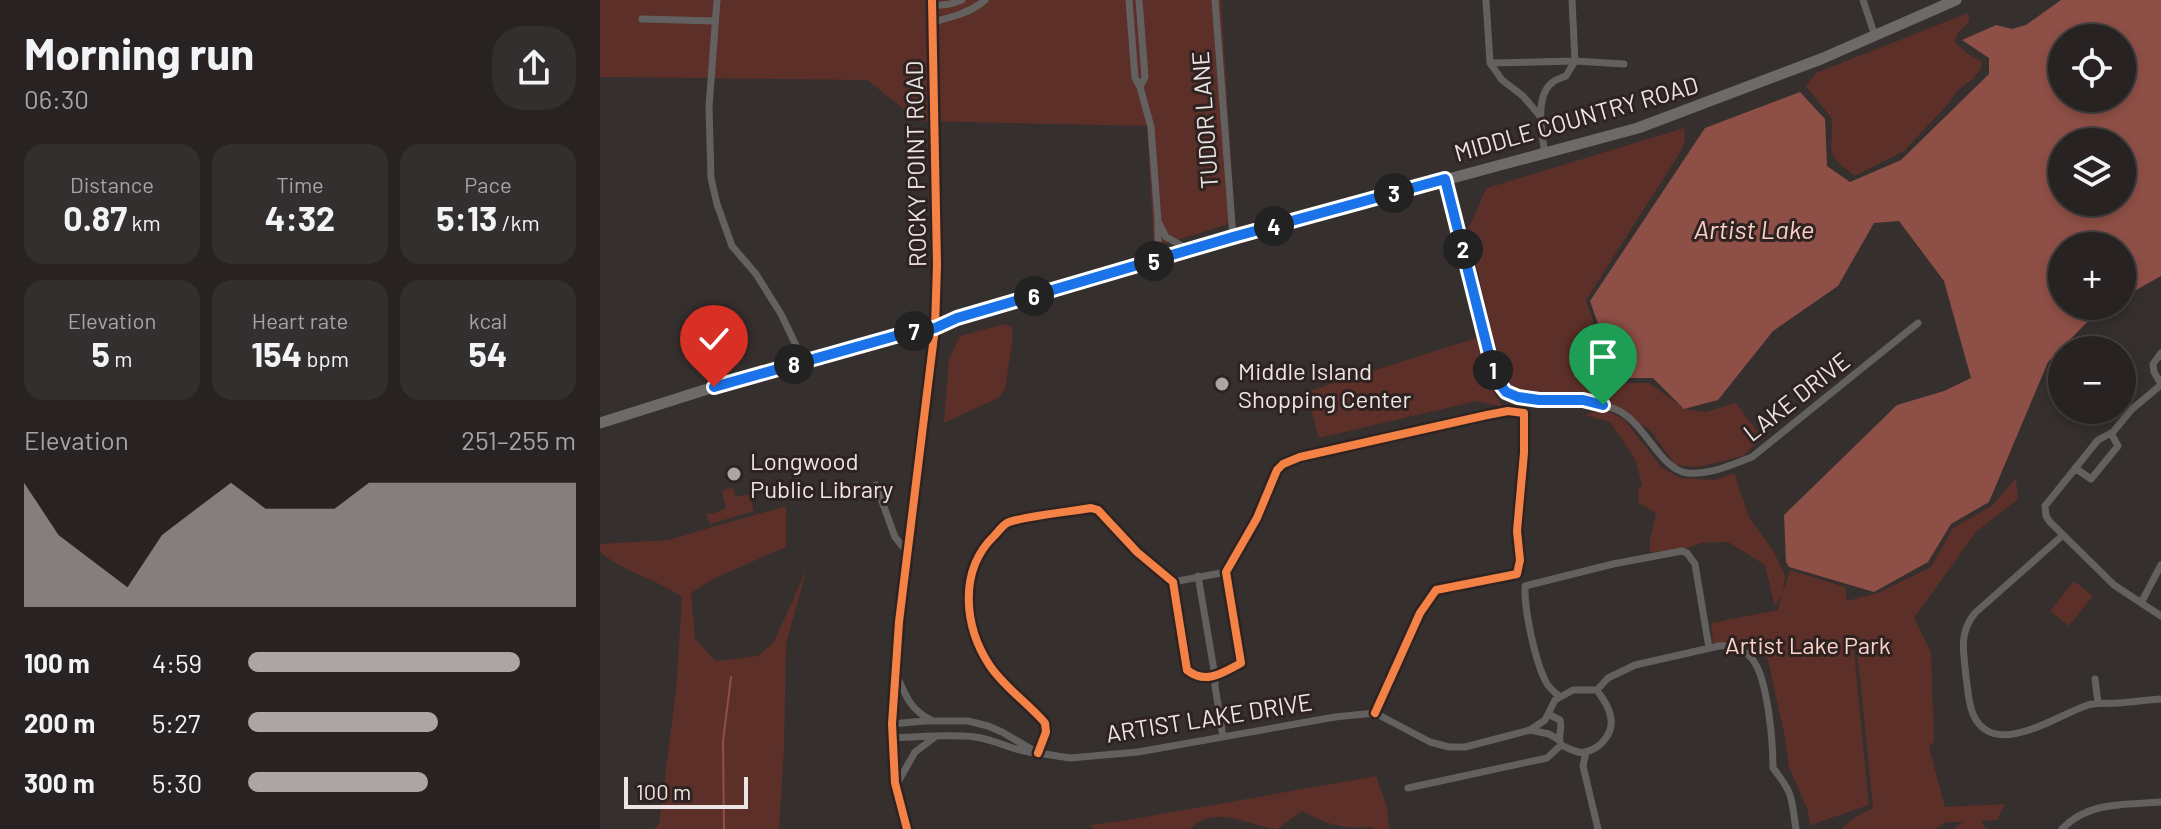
<!DOCTYPE html>
<html lang="en">
<head>
<meta charset="utf-8">
<style>
  :root { --surface:#282322; --page:#342f2f; --text:#f1f3f6; --muted:#a5a4a5; --line:#444040; --accent:#ada5a4 }
  body { margin:0; font-family:Barlow,sans-serif; background:var(--page); color:var(--text); height:100vh; display:flex; flex-direction:column; font-size:30px; white-space:nowrap }
  * { box-sizing:border-box; margin:0 }
  p { font-size:26px; color:var(--muted) }
  .icon { flex:none; width:44px; height:44px; fill:none; stroke:currentColor; stroke-width:2; stroke-linecap:round; stroke-linejoin:round }
  .map { position:relative; flex:1; overflow:hidden }
  .sheet { display:flex; flex-direction:column; background:var(--surface); width:600px }
  .sheet>* { flex:none }
  .controls { position:absolute; left:1448px; top:24px; display:grid; gap:16px }
  .controls a { display:grid; place-items:center; width:88px; height:88px; border-radius:50%; background:var(--surface); box-shadow:0 4px 12px #0003,0 0 0 2px var(--line); font-size:40px }
  .scale { position:absolute; left:24px; bottom:20px; width:124px; box-sizing:border-box; padding-left:8px; border:4px solid #ede5e4; border-top:0; font-size:22px; line-height:28px; white-space:nowrap; color:#ede5e4; -webkit-text-stroke:6px #2e2321; paint-order:stroke }
  .pin { position:absolute; display:grid; place-items:center; width:68px; height:68px; color:#fff; margin:-82px -34px; border-radius:50% 50% 50% 0; rotate:-45deg; box-shadow:0 0 8px #0007 }
  .pin .icon { rotate:45deg }
  .km { position:absolute; width:40px; height:40px; margin:-20px; border-radius:50%; background:#222; color:#fff; font-size:22px; line-height:40px; text-align:center }
  .round { display:grid; place-items:center; flex:none; width:84px; height:84px; border-radius:32px; background:var(--page) }
  .overview { display:flex; align-items:center; justify-content:space-between; height:136px; padding:0 24px }
  h1 { font-size:44px; font-weight:700; line-height:60px }
  .figures { display:grid; grid-template-columns:repeat(3,1fr); gap:12px; height:136px; padding:8px 24px }
  .figures div { display:grid; align-content:center; border-radius:20px; background:var(--page); text-align:center }
  .figures b { font-size:34px; font-weight:700 }
  .figures small { font-size:22px; font-weight:400 }
  .figures p { font-size:22px }
  .chart { height:224px; padding:16px 24px }
  .chart p { display:flex; justify-content:space-between }
  .chart svg { width:100%; height:144px; margin-top:8px; fill:var(--accent); opacity:.7 }
  ul { padding:0 24px; list-style:none; font-size:26px }
  li { display:grid; grid-template-columns:128px 96px 1fr; align-items:center; height:60px }
  li i { height:20px; border-radius:10px; background:var(--accent) }
  main { display:flex; flex:1; min-height:0 }
  .map>svg:first-child { display:block }
  .green { fill:#5d2f29 }
  .water { fill:#8e4f46; fill-rule:evenodd }
  .lines { fill:none; stroke-linecap:round; stroke-linejoin:round }
  .stream { stroke:#8e4f46; stroke-width:2 }
  .street { stroke:#63615f; stroke-width:7 }
  .secondary { stroke:#656262; stroke-width:10 }
  .primary { stroke:#6d6a69; stroke-width:11 }
  .cycleway-casing { stroke:#2e2321; stroke-width:13 }
  .cycleway { stroke:#f48246; stroke-width:8 }
  .route-casing { stroke:#fff; stroke-width:16 }
  .route { stroke:#1a73e8; stroke-width:10 }
  .poi-dot { fill:#ada5a4; stroke:#2e2321; stroke-width:3 }
  .labels { text-anchor:middle; dominant-baseline:central; stroke-width:6; stroke-linejoin:round; paint-order:stroke }
  .street-label { font-size:24px; fill:#ede5e4; stroke:#2e2321 }
  .poi-label { font-size:24px; fill:#ede5e4; stroke:#2e2321; text-anchor:start }
  .park-label { font-size:24px; fill:#fdd2ca; stroke:#2e2321 }
  .water-label { font-size:26px; font-style:italic; fill:#facfc8; stroke:#2e2321 }
</style>
</head>
<body>
<main>
<section class="sheet">
<div class="overview"><div><h1>Morning run</h1><p>06:30</p></div><a class="round"><svg class="icon" aria-label="share" viewBox="0 0 24 24"><path d="M12 15V3M7 8l5-5 5 5M5 13v7h14v-7"/></svg></a></div>
<div class="figures">
<div><p>Distance</p><b>0.87<small> km</small></b></div>
<div><p>Time</p><b>4:32</b></div>
<div><p>Pace</p><b>5:13<small> /km</small></b></div>
</div>
<div class="figures">
<div><p>Elevation</p><b>5<small> m</small></b></div>
<div><p>Heart rate</p><b>154<small> bpm</small></b></div>
<div><p>kcal</p><b>54</b></div>
</div>
<div class="chart"><p><span>Elevation</span>251–255 m</p>
<svg viewBox="0 0 160 44" preserveAspectRatio="none"><path d="M0 44V6L10 22L20 30L30 38L40 22L50 14L60 6L70 14L80 14L90 14L100 6L110 6L120 6L130 6L140 6L150 6L160 6V44z"/></svg>
</div>
<ul>
<li><b>100 m</b>4:59<i style="width:83%"></i></li>
<li><b>200 m</b>5:27<i style="width:58%"></i></li>
<li><b>300 m</b>5:30<i style="width:55%"></i></li>
</ul>
</section>
<div class="map">
<svg width="1561" height="829" viewBox="0 0 1561 829">
  <rect width="100%" height="100%" fill="#352f2e"/>
  <path class="green" d="M0 0H621L635 222 554 247 547 126 319 121 267 80 0 77Z
    M1368 13C1372 25 1364 25 1358 33 1358 33 1355 42 1355 42L1368 54 1381 61V69L1373 79 1359 89 1347 105 1304 151 1255 176C1223 151 1233 156 1232 119L1206 86 1216 73Z
    M1084 128 1085 140 1081 151 986 300 1014 383H1049L1085 409 1106 412 1136 403 1162 438 1143 456 1098 467 1075 465 1050 430 1000 399 916 390 906 379 891 330 868 228C876 216 879 201 887 188Z
    M404 324 412 327 413 337 405 389 398 398 344 423 349 359 360 336Z
    M876 338 889 372 890 387 903 407 877 401 719 438 706 392Z
    M1005 410 1024 419 1061 467 1081 478 1115 480 1134 473 1149 517 1174 552 1185 576 1183 592 1190 570 1245 587 1247 601 1278 593 1331 567 1353 528 1393 505 1416 478 1418 499 1376 532 1314 618 1331 652 1334 741 1329 748 1345 807 1405 804 1397 820 1381 821 1386 829H1354L1363 822H1347L1334 829H1241L1254 818 1273 808 1257 649 1253 640 1269 805 1210 825 1208 811 1189 767 1184 733 1168 660 1156 649 1141 643H1113L1111 623 1178 610 1182 595 1175 606 1165 565 1128 542 1101 543 1085 549 1050 552V539L1056 513 1039 503 1038 491 1042 484 1035 459 1010 422 984 415Z
    M133 487 136 497 149 494 154 511 110 524 106 514 110 513 112 514 126 508 122 491Z
    M186 506V547L115 578 91 593 95 639 116 661 158 656 174 642 207 568 186 644 184 749 179 829H54L59 824 76 691 82 597C56 579 24 572 0 552V544L68 540Z
    M1474 581 1493 596 1469 626 1450 611Z
    M776 776 787 807 789 829H773L772 827C742 829 729 825 702 811L677 829C648 826 615 803 590 829H494L490 825 522 821Z"/>
  <path class="water" d="M1461 0H1561V276L1522 298V246H1462V306H1507L1496 313 1448 362 1389 502 1351 524 1328 562 1274 592 1189 567 1186 562 1184 515 1297 405 1344 391 1371 378 1344 281 1299 221 1274 223 1238 286 1173 331 1118 400 1084 409 1053 378H1017L990 301 1105 128 1200 92 1225 119 1227 166 1250 182 1301 160 1389 74V58L1362 40 1396 25 1412 29 1426 25ZM1462 38H1522V98H1462ZM1462 142H1522V202H1462Z"/>
  <g class="lines">
    <path class="stream" d="M124 829 123 741 131 677"/>
    <path class="street" d="M117 0 109 107 111 178 117 204 132 246 156 274 181 314 204 362
      M529 0 535 78 540 87 551 127 558 221V243L549 261
      M539 0 545 77 540 87
      M615 0 633 237
      M886 0 890 63 902 80 923 96 940 116
      M1263 0 1275 36
      M332 6 350 4 362 0
      M42 19 115 21
      M333 22C352 17 370 13 385 0
      M890 63 975 61 1024 64
      M945 154C942 135 934 95 953 82 955 80 964 77 966 76L975 61 972 0
      M845 179 895 378C898 382 902 389 906 392 924 405 959 399 979 400 992 401 1003 405 1015 409 1044 420 1060 470 1087 473 1109 475 1132 465 1152 457L1318 323
      M558 221 566 237 588 249
      M1561 353 1553 364 1554 372 1561 384
      M1561 385 1532 409 1513 432 1498 440 1445 506 1446 516 1450 522 1514 585 1561 616
      M1475 468 1491 479 1518 446 1511 433
      M276 485 295 537 307 552
      M1463 535 1375 613C1358 634 1364 652 1366 677 1368 689 1368 702 1373 714 1393 761 1457 715 1488 705 1497 702 1508 704 1518 703 1532 702 1547 700 1561 699
      M598 576 615 676V686L623 737
      M573 582 626 572
      M1541 603 1561 565
      M296 674C306 695 309 709 331 720
      M1495 679 1498 703
      M973 690H997C1003 699 1010 708 1011 719 1013 734 1000 749 985 752 977 754 968 748 961 745 957 737 963 728 960 720L948 714 955 700Z
      M997 690 1008 678 1035 665 1119 646C1133 645 1145 649 1153 660 1168 680 1173 743 1173 768 1194 794 1191 798 1196 829
      M959 696C954 692 949 688 946 682 935 661 924 609 925 586L1013 564 1082 551 1087 553 1095 564 1109 648
      M948 714 945 720 930 730 949 734 959 740
      M292 724 324 721H368L388 726 402 732 438 753 470 758 538 752 735 717 775 713 830 742 849 747H865L930 730
      M292 738C319 737 348 734 375 737 398 740 415 752 436 753
      M986 752 983 766 998 829
      M438 753 446 732 445 723C428 703 405 688 390 666 364 627 358 571 394 536 398 532 402 526 407 523 418 517 475 511 491 508L498 510 537 552 573 582 587 670C606 685 622 673 641 663L626 572 657 518 677 470 683 464 700 457 887 415 908 411 924 413V453L917 531 920 560 917 574 836 590 820 613 775 713
      M298 782 315 752 335 737
      M808 788 947 758 961 745
      M1462 829C1488 801 1526 805 1561 802"/>
    <path class="secondary" d="M307 829 295 783 292 724 299 622 335 328 337 265 332 0"/>
    <path class="primary" d="M0 423 114 387 313 331 335 328 357 318 633 237 1038 128 1221 59 1356 0"/>
    <g class="cycleway-casing">
      <path id="cycleway" d="M438 753 446 732 445 723C428 703 405 688 390 666 364 627 358 571 394 536 398 532 402 526 407 523 418 517 475 511 491 508L498 510 537 552 573 582 587 670C606 685 622 673 641 663L626 572 657 518 677 470 683 464 700 457 887 415 908 411 924 413V453L917 531 920 560 917 574 836 590 820 613 775 713
        M307 829 295 783 292 724 299 622 335 328 337 265 332 0"/>
    </g>
    <use href="#cycleway" class="cycleway"/>
  </g>
  <g class="lines">
    <g class="route-casing">
      <path id="route" d="M114 387 313 331 335 328 357 318 633 237 845 179 895 378 906 392 918 397 939 400H983L1003 405"/>
    </g>
    <use href="#route" class="route"/>
  </g>
  <g class="poi-dot">
    <circle cx="622" cy="384" r="8"/>
    <circle cx="134" cy="474" r="8"/>
  </g>
  <g class="labels">
    <g class="street-label">
      <text transform="translate(976 118) rotate(-16)">MIDDLE COUNTRY ROAD</text>
      <text transform="translate(604 120) rotate(-94)">TUDOR LANE</text>
      <text transform="translate(315 164) rotate(-91)">ROCKY POINT ROAD</text>
      <text transform="translate(1196 396) rotate(-38)">LAKE DRIVE</text>
      <text transform="translate(609 717) rotate(-9)">ARTIST LAKE DRIVE</text>
    </g>
    <g class="poi-label">
      <text x="638" y="370">Middle Island<tspan x="638" dy="28">Shopping Center</tspan></text>
      <text x="150" y="460">Longwood<tspan x="150" dy="28">Public Library</tspan></text>
    </g>
    <g class="park-label">
      <text x="1208" y="644">Artist Lake Park</text>
    </g>
    <g class="water-label">
      <text x="1154" y="228">Artist Lake</text>
    </g>
  </g>
</svg>
<div class="controls">
<a><svg class="icon" aria-label="locate" viewBox="0 0 24 24"><circle cx="12" cy="12" r="6"/><path d="M12 2v4M12 18v4M2 12h4M18 12h4"/></svg></a>
<a><svg class="icon" aria-label="layers" viewBox="0 0 24 24"><path d="M12 4l9 5-9 5-9-5zM3 14l9 5 9-5"/></svg></a>
<a>+</a>
<a>−</a>
</div>
<div class="scale">100 m</div>
<div class="pin" style="left:1003px;top:405px;background:#1e9e55"><svg class="icon" aria-label="arrive" viewBox="0 0 24 24"><path d="M6 21V4h12l-3 4 3 4H6"/></svg></div>
<div class="pin" style="left:114px;top:387px;background:#d93025"><svg class="icon" aria-label="check" viewBox="0 0 24 24"><path d="M5 12l5 5 9-10"/></svg></div>
<b class="km" style="left:893px;top:370px">1</b>
<b class="km" style="left:863px;top:249px">2</b>
<b class="km" style="left:794px;top:193px">3</b>
<b class="km" style="left:674px;top:226px">4</b>
<b class="km" style="left:554px;top:261px">5</b>
<b class="km" style="left:434px;top:296px">6</b>
<b class="km" style="left:314px;top:331px">7</b>
<b class="km" style="left:194px;top:364px">8</b>
</div>
</main>
</body>
</html>
